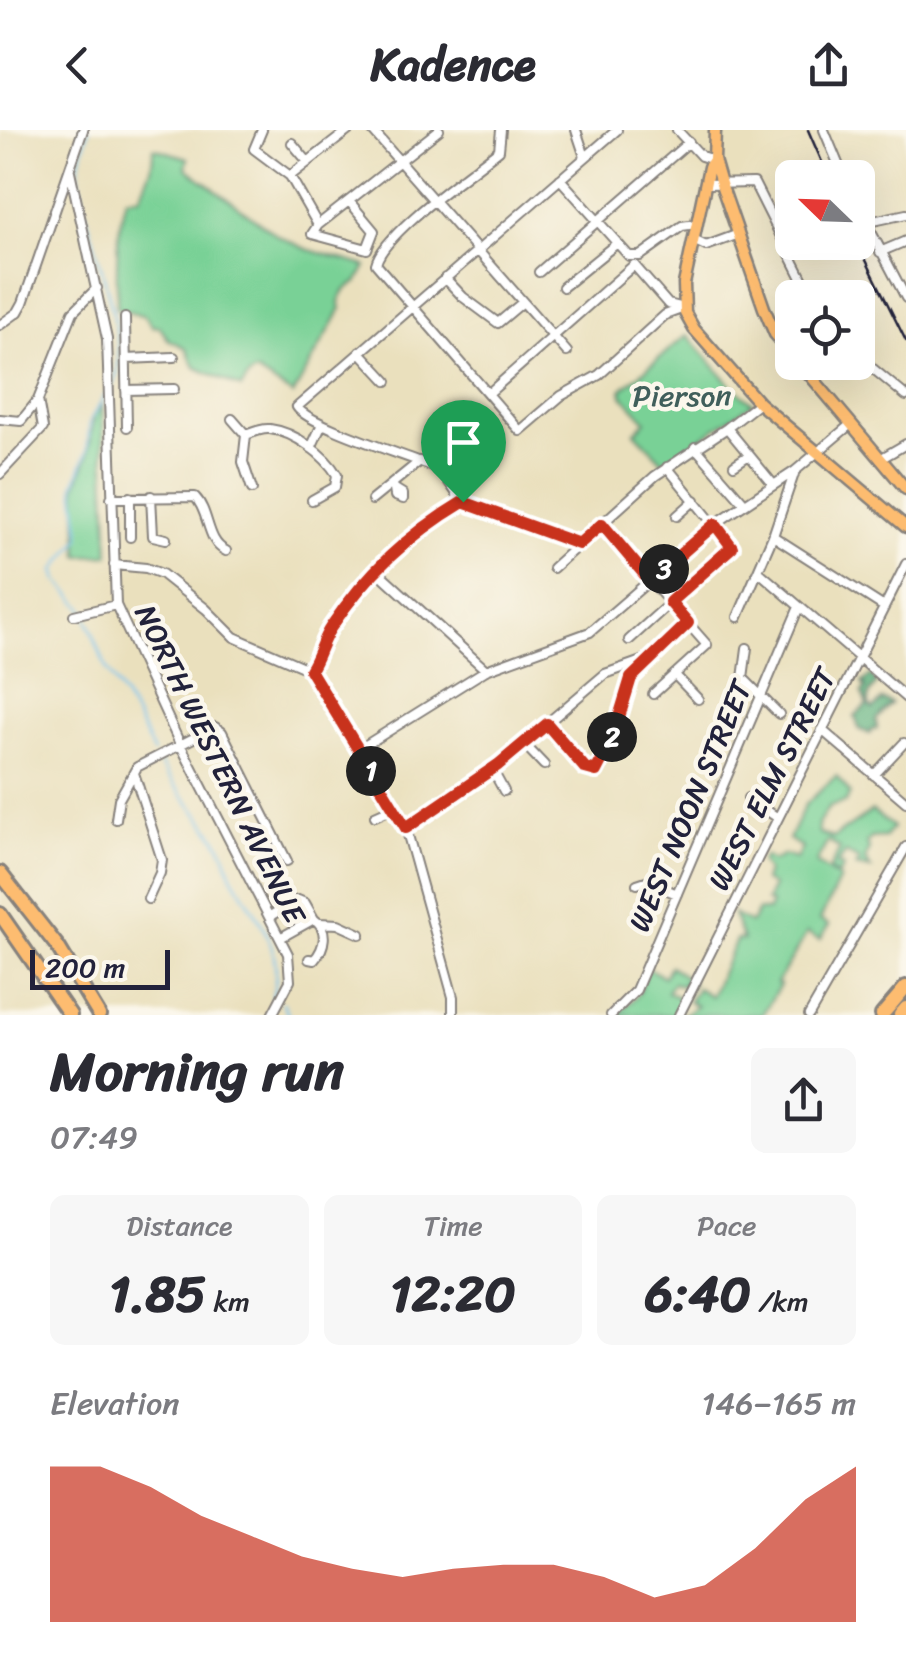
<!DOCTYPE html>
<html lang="en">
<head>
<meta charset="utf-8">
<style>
  :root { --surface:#fff; --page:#f7f7f7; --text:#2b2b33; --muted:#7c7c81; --accent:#c8321e }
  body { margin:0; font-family:Sriracha,sans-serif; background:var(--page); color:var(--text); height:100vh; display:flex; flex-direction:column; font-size:38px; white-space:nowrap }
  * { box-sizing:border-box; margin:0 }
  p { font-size:32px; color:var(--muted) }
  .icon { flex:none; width:55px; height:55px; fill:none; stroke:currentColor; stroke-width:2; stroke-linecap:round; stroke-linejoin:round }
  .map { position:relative; height:885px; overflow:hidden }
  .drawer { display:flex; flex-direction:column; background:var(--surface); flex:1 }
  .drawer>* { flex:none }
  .needle { width:65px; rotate:293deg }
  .tools { position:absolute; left:775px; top:30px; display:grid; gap:20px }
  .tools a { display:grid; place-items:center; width:100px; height:100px; border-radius:15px; background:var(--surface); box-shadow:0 10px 40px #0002; font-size:50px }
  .scale { position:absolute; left:30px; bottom:25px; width:140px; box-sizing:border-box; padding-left:10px; border:5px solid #22223b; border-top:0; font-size:28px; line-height:35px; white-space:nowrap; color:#22223b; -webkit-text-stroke:8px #fbf7ec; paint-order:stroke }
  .pin { position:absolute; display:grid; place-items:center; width:85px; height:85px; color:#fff; margin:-102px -42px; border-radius:50% 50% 50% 0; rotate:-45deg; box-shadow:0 0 10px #0007 }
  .pin .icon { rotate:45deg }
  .km { position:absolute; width:50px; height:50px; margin:-25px; border-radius:50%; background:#222; color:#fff; font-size:28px; line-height:50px; text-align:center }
  .round { display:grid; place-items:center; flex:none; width:105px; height:105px; border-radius:15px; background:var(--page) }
  .head { display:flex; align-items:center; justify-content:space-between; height:170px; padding:0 50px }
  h1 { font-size:55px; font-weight:800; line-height:75px }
  .stats { display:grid; grid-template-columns:repeat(3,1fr); gap:15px; height:170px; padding:10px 50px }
  .stats div { display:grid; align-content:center; border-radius:15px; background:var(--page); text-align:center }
  .stats b { font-size:50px; font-weight:800 }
  .stats small { font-size:28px; font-weight:400 }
  .stats p { font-size:28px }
  .chart { height:280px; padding:20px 50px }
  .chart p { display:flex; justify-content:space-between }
  .chart svg { width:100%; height:180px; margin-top:10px; fill:var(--accent); opacity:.7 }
  header { display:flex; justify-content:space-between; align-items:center; height:130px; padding:0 50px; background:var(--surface); font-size:45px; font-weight:800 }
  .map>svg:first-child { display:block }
  .green { fill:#79d196; stroke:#4e7a68; stroke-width:2.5 }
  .forest { fill:#62b37f; stroke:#426a5d; stroke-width:2.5 }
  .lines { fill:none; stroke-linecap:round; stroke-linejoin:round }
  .stream { stroke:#73c2ee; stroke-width:2.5 }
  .minor-casing { stroke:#86817c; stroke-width:12 }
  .major-casing { stroke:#86817c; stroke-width:15 }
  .highway-casing { stroke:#86817c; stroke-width:18 }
  .minor { stroke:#fff; stroke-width:8 }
  .major { stroke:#fdbc70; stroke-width:10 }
  .highway { stroke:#fdbc70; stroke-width:12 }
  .rail { stroke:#22223b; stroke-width:2.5 }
  .route-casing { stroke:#fff; stroke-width:20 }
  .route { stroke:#c8321e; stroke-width:12 }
  .labels { text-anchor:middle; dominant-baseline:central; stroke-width:9; stroke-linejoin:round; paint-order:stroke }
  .park-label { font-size:30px; fill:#405f5b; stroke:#fbf7ec }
  .street-label { font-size:30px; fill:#22223b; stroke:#fbf7ec }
</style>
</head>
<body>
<header><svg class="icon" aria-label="back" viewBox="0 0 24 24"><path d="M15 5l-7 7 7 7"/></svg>Kadence<svg class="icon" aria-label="share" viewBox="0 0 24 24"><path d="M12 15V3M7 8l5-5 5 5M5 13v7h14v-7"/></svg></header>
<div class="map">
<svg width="906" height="885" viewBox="0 0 906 885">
  <rect width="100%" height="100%" fill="#fbf7ec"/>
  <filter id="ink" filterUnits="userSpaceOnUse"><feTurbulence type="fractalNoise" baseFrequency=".01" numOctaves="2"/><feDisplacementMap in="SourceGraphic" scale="20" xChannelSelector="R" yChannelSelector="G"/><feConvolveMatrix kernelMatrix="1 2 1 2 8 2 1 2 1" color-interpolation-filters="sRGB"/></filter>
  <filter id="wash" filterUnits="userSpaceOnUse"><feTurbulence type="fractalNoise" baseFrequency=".0048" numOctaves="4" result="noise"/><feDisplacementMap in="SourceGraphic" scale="40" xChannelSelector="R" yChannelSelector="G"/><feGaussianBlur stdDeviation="2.25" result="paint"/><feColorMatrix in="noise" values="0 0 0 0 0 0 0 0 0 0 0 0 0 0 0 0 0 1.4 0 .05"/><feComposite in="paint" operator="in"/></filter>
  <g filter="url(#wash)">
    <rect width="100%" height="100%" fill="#eae0bd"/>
    <path class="green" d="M154 18 188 28 186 38 278 106 306 119 366 136 357 153C345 157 337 167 341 179L293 265 256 242 249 246 241 258 195 237 186 218 168 209 159 196 153 197 145 186 117 178C117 141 115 104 126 68L140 66 151 39Z
      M687 205 734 258 753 273 664 333 635 302 646 291 623 266 622 259Z
      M102 273 109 425 79 426 76 356 88 326 94 286Z
      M836 646 850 663 846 672 829 677 818 694 819 703 833 708 872 681 893 697 885 707 871 708 867 713 869 719 865 730 871 739 856 736 859 730 846 723 837 734 843 737 839 745 829 740 840 719 828 711 816 733 840 749 820 790 829 795 820 810 807 803 777 853 780 855 762 885H682L697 876 689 871 697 858 711 866 736 810H743L733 784 751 793 758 780 768 781 771 773 766 771 773 756 764 751 767 741 761 732 764 726 773 731 784 725 796 729 802 718 789 709 805 675Z
      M670 836 693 852 692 855 683 852V856L673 853 667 862 680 868 686 855 690 856 676 885H618L639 863 648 838 664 847Z"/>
    <path class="forest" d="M871 545 877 553 869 565V576L873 579 882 570 891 573 876 590 877 599 871 600 870 604 859 599 855 586 867 575 862 563 866 557 862 553Z"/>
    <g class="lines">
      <path class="stream" d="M89 0C84 15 78 30 79 46 81 95 139 218 111 257
        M106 264 90 291 87 322 74 356 81 407 55 440 58 450 83 478 106 538 133 581 154 623
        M158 630C175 662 204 686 222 718 227 727 228 738 233 747 255 785 287 820 272 867L276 869
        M283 873 288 885"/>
    </g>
  </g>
  <g filter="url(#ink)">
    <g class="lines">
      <g class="minor-casing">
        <path id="minor" d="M262 0 254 19 290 46 318 95
          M372 0 567 222
          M501 0 499 20C472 42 383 103 376 134L520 301 561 266 599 245 665 185 684 178
          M576 0 585 27
          M677 0 701 26 714 30
          M824 0 844 48
          M292 13 308 32
          M70 41 107 209 116 475 180 614 288 824 290 851 272 885
          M290 46 349 0
          M560 49 629 126H640L682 96 696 94
          M707 54 754 53 812 168
          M349 71 374 101 367 119 312 104 318 95 439 0
          M858 77 906 168
          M864 93 906 84
          M693 110 706 116 739 104
          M880 122 906 111
          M539 142 689 12
          M445 148 463 167 498 193 523 172
          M563 157 616 114
          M125 188 127 297
          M0 195 18 182 23 173 83 0
          M360 222 387 251
          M858 222 871 237 906 266
          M126 229 174 227
          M126 260 174 259
          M489 263 634 135 668 174 684 178
          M0 289 21 291 38 270
          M232 289 246 305
          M727 298 773 354
          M695 317 744 373
          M311 318 322 294
          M880 329 906 314
          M734 335 749 325
          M0 344 43 298 38 270 73 182 97 158
          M393 353 395 366 403 369V364L395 359
          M252 359 243 332 246 305C254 302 261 298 270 299 295 302 325 325 337 345L335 357 312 370
          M151 366 153 406 166 409
          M130 367V407
          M111 368 195 367C210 382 206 412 226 421
          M372 370 420 331
          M677 386 695 370
          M601 394 707 515 653 564
          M773 406 884 477
          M579 414 463 373 442 342 431 336C405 325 308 295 297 277L617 0
          M114 435 146 438 162 444 206 479 234 507 310 540 406 698 453 867V885
          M553 438 655 346 727 298 759 273
          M375 439 486 540
          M758 441 906 568
          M74 485 116 475
          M738 487 773 406 795 341 851 294
          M629 510 732 417 667 337
          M747 518 743 548 779 584
          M310 540C319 526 322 510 331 497 367 444 408 405 463 373
          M675 545 698 569
          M547 594 585 638 596 641 612 609 629 552 650 528
          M822 600 906 672
          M524 614 544 635
          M358 620 486 540 590 502 715 394 795 341
          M492 639 504 661
          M134 643 162 730 160 743 148 769
          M874 645 904 613
          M748 668 778 688
          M375 686 393 678
          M116 689 119 669 137 637 215 597 222 602 287 731
          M406 698 498 635 605 544 650 528 689 493
          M637 754 646 751 677 764
          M270 786 298 770 305 773 314 789 280 808
          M320 793 338 794 360 804
          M309 829 314 830C325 818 329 799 314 789
          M611 885 636 860 799 477
          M679 885 906 434
          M809 885 906 717"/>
      </g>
      <g class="major-casing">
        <path id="major" d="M715 0 714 30 721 54 764 178 775 204 792 224
          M714 30 709 37 684 154 685 183 694 199 759 273 906 397
          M799 232 906 359"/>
      </g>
      <g class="highway-casing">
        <path id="highway" d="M0 743 58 817 99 885
          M0 784 70 885
          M882 885 906 857
          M900 885 906 878"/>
      </g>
      <use href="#minor" class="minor"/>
      <use href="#major" class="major"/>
      <use href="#highway" class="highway"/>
      <path class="rail" d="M808 0 829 48
        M857 112 906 211"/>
    </g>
  </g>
  <g class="lines" filter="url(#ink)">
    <g class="route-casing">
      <path id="route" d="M463 372 579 414 602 394 650 451 715 394 732 417 670 472 688 493 631 548 612 610 596 641 585 638 547 594 498 635 406 698 310 540C319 526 322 510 331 497 367 443 408 405 463 372Z"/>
    </g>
    <use href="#route" class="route"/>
  </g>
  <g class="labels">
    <g class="park-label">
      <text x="682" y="266">Pierson</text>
    </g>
    <g class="street-label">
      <text transform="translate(220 634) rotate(64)">NORTH WESTERN AVENUE</text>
      <text transform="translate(772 649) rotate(-63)">WEST ELM STREET</text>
      <text transform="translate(690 676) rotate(-67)">WEST NOON STREET</text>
    </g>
  </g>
</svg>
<div class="tools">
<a><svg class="needle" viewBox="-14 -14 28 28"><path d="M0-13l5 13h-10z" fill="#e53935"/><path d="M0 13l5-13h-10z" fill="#7c7c81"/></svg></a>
<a><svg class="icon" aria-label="locate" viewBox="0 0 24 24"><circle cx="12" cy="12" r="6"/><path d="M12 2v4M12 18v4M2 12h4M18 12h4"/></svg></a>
</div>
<div class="scale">200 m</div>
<div class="pin" style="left:463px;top:372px;background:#1e9e55"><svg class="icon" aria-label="arrive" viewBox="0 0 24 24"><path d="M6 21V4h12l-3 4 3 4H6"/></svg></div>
<b class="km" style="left:371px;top:641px">1</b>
<b class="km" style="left:612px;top:607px">2</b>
<b class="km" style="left:664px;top:439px">3</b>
</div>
<section class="drawer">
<div class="head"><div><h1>Morning run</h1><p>07:49</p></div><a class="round"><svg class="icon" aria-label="share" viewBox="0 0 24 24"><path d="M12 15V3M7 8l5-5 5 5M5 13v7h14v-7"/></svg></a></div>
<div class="stats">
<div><p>Distance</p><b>1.85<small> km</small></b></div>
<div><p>Time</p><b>12:20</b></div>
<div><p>Pace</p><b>6:40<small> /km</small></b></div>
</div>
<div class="chart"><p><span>Elevation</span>146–165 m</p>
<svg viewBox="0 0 160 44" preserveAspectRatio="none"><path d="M0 44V6L10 6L20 11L30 18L40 23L50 28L60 31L70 33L80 31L90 30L100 30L110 33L120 38L130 35L140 26L150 14L160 6V44z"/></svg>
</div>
</section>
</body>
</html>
